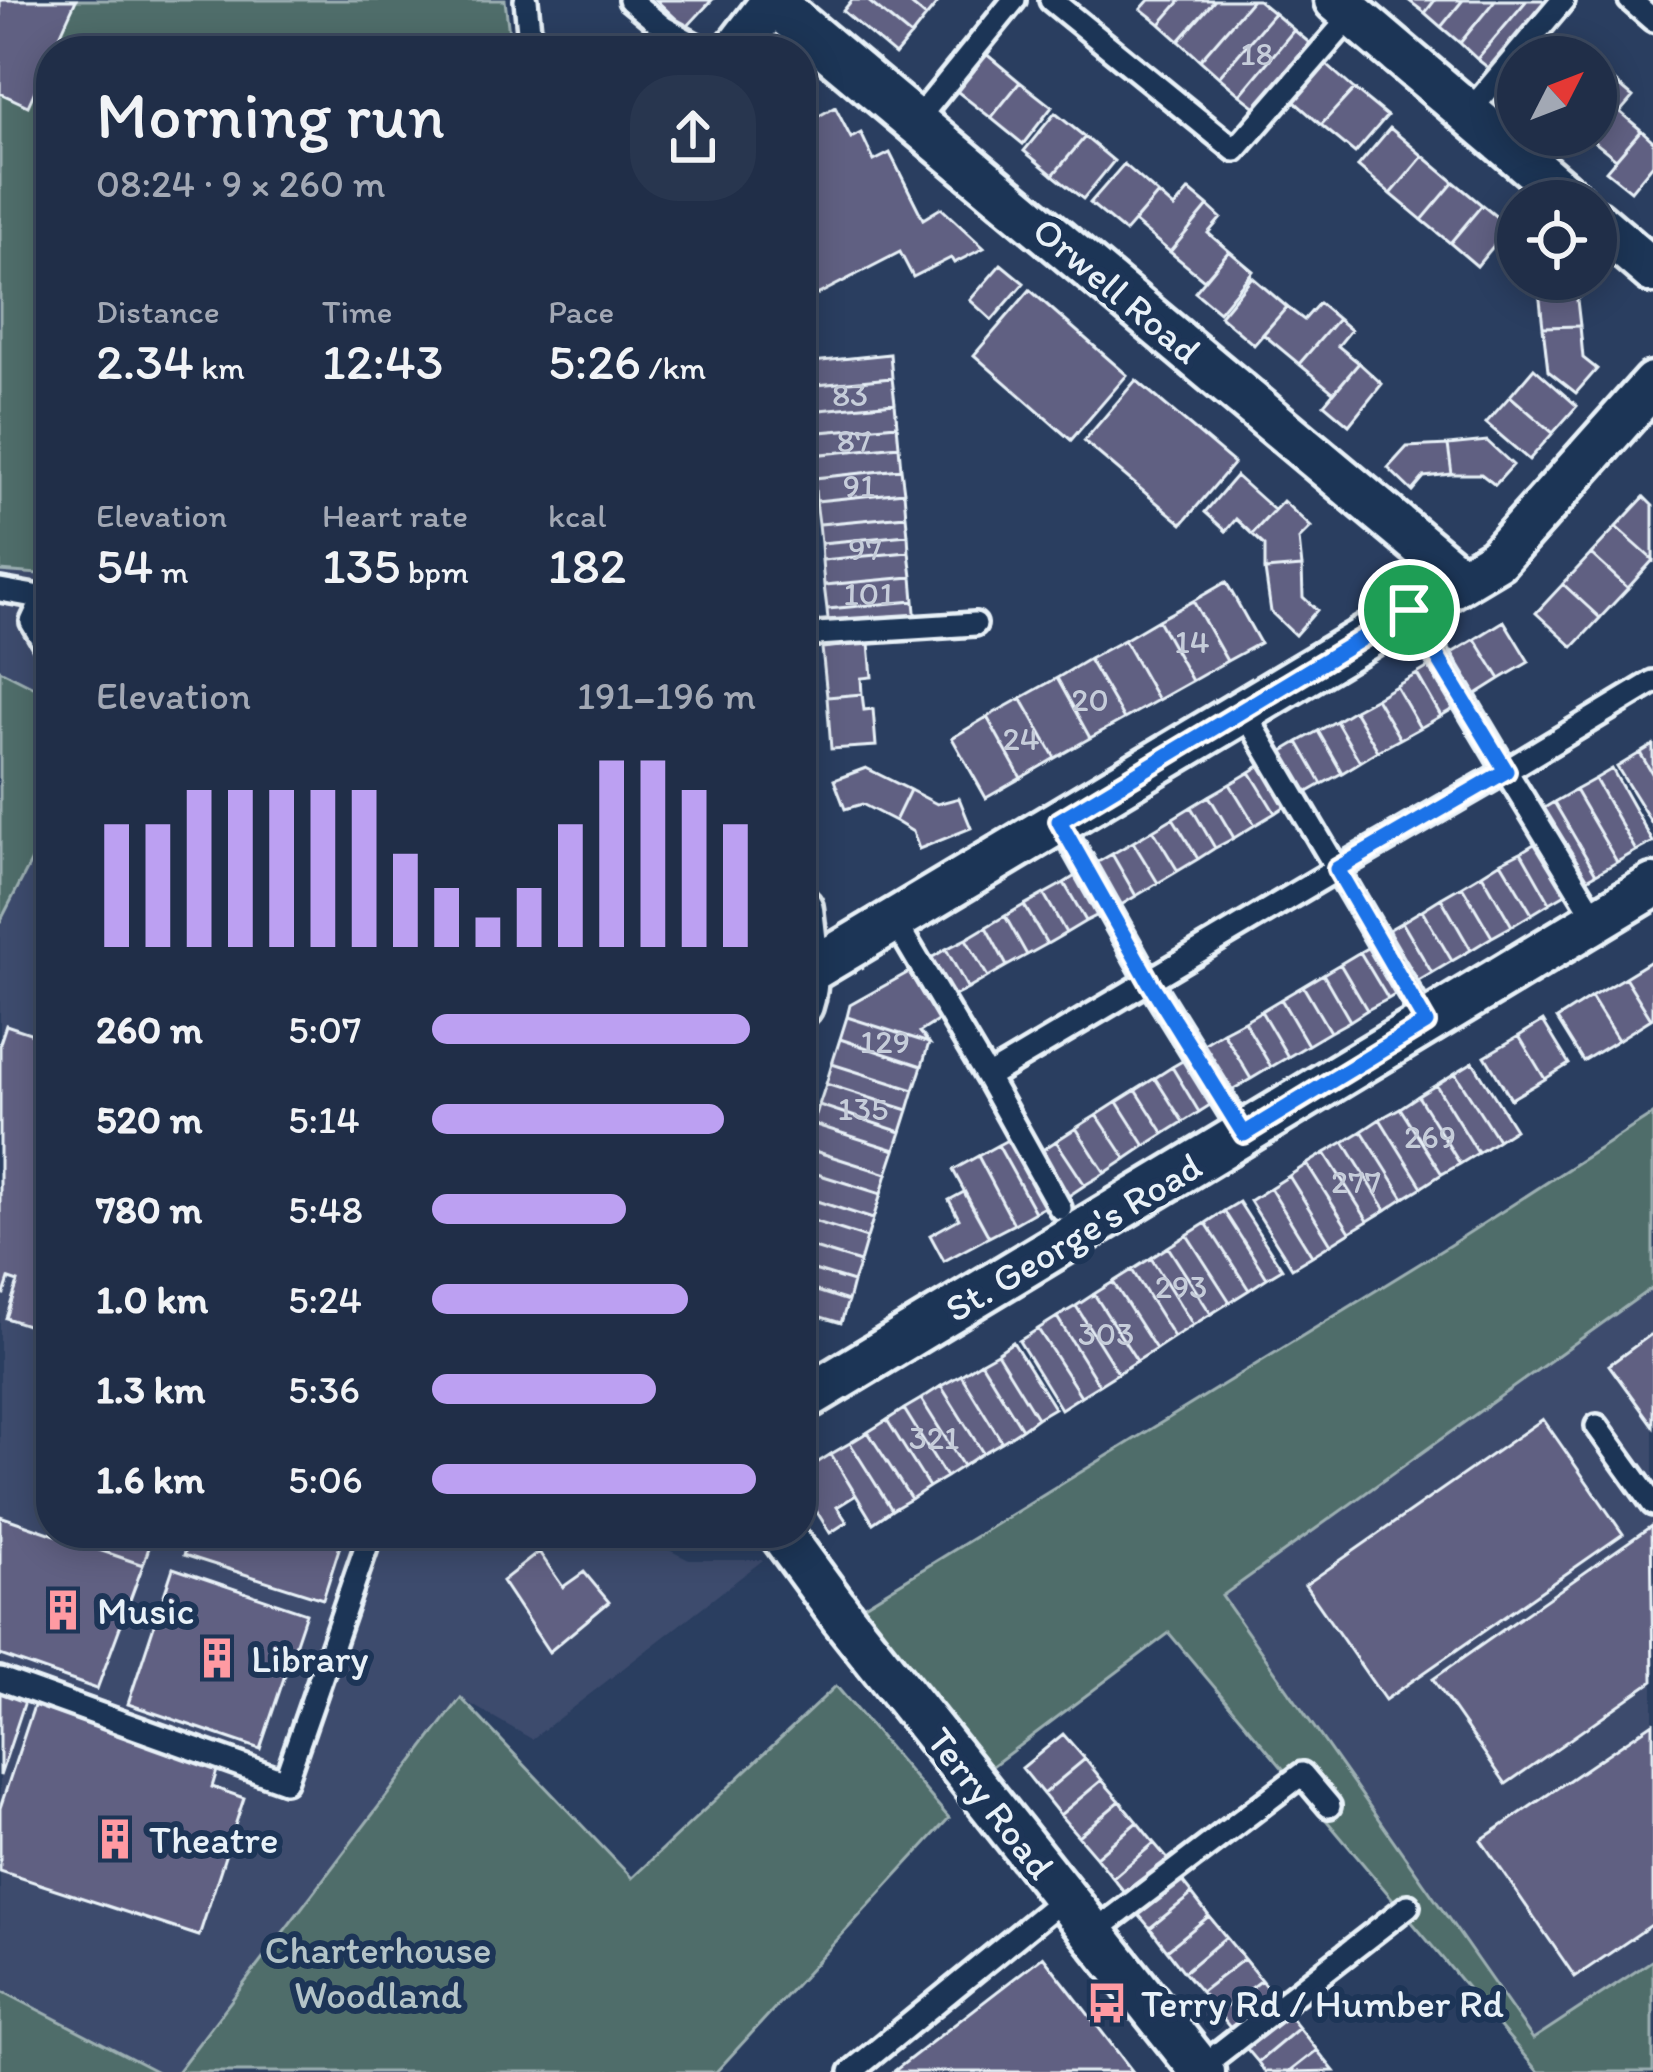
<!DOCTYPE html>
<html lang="en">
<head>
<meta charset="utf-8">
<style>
  :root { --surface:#202e48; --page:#28364f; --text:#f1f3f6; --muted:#a2a8b4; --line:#3d4a60; --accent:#bca0f2 }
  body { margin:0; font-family:Itim,sans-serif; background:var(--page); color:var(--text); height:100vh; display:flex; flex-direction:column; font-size:45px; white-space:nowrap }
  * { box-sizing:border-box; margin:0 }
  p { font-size:39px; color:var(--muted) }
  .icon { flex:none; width:66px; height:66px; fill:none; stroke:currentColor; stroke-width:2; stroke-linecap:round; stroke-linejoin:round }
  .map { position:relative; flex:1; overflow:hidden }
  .sheet { position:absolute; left:36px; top:36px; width:780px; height:1512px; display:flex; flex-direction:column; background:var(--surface); border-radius:48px; box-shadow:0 6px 30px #0003,0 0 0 3px var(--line) }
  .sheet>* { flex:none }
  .needle { width:78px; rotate:48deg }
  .tools { position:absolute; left:1497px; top:36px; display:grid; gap:24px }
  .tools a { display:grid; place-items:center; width:120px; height:120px; border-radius:50%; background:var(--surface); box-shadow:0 6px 30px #0003,0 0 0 3px var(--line); font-size:60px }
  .pin { position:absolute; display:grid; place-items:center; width:102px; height:102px; color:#fff; margin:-51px; border:6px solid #fff; border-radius:50%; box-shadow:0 3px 12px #0007 }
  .round { display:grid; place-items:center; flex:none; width:126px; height:126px; border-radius:48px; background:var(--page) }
  .headline { display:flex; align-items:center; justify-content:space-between; height:204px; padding:0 60px }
  h1 { font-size:66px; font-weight:600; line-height:90px }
  .stats { display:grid; grid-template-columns:repeat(3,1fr); gap:18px; height:204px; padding:12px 60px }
  .stats div { display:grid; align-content:center }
  .stats b { font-size:51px; font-weight:600 }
  .stats small { font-size:33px; font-weight:400 }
  .stats p { font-size:33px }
  .chart { height:336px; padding:24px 60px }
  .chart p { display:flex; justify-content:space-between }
  .chart svg { width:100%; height:216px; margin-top:12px; stroke:var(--accent); stroke-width:6 }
  ul { padding:0 60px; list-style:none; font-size:39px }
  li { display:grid; grid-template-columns:192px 144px 1fr; align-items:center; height:90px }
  li i { height:30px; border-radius:15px; background:var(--accent) }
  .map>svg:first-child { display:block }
  .built { fill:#3d4b6d }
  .green { fill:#506d6b; stroke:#9cafb2; stroke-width:3 }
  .building { fill:#606082; stroke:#e8f1f8; stroke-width:3 }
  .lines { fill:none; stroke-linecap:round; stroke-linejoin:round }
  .service-casing { stroke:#e8f1f8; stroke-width:30 }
  .minor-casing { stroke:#e8f1f8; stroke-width:51 }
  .service { stroke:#1d3557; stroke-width:21 }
  .minor { stroke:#1d3557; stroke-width:42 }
  .route-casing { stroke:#fff; stroke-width:24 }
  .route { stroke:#1a73e8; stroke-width:15 }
  .labels { text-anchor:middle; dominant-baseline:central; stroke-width:12; stroke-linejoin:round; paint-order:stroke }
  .number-label { font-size:33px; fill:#c6cdda }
  .street-label { font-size:39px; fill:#e8f1f8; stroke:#1d3557 }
  .poi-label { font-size:39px; fill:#e8f1f8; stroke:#1d3557; text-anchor:start }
  .park-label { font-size:39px; fill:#b3c3c7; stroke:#1d3557 }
</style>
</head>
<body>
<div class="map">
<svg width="1653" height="2072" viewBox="0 0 1653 2072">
  <rect width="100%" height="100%" fill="#2a3e60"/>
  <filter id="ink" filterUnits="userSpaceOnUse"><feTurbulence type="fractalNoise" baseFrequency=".00833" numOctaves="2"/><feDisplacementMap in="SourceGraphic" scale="24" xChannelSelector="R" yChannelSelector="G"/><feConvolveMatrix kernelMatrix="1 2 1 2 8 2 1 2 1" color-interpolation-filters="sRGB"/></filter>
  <g filter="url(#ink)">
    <path class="built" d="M0 571 51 575V1533H635L689 1560H763L532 1739 460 1698 177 2072H158L0 1990Z
      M1653 1287V1960L1533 2039 1222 1596Z"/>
    <path class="green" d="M0 0H505L511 51H51V575L0 571Z
      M0 670 51 696V823L0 922Z
      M1653 1114V1287L1222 1596 1533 2039 1653 1960V2072H1538L1169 1633 991 1767 863 1606 1450 1245Z
      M836 1686 949 1818 716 2072H177L461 1698 632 1878Z
      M0 1990 158 2072H0Z"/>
    <path class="building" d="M0 0H76L28 106 0 93Z
      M656 0H712L686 28Z
      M852 0H867L911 36 895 55 843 11Z
      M867 0H906L926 17 911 36Z
      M906 0H940L926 17Z
      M1149 0H1181L1160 24 1141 9Z
      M1181 0H1215L1179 41 1160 24Z
      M1215 0H1252L1200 60 1179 41Z
      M1252 0H1258L1274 13 1219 77 1200 60Z
      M1408 0H1435L1425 13Z
      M1435 0H1463L1441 27 1425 13Z
      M1463 0H1495L1460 43 1441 27Z
      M1495 0H1527L1477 59 1460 43Z
      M1527 0H1542L1551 8 1496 74 1477 59Z
      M1274 13 1294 30 1240 95 1219 77Z
      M1294 30 1312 45 1258 109 1240 95Z
      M979 48 1020 82 991 118 949 85Z
      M1320 59 1354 89 1321 125 1288 96Z
      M1518 63V96L1502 82Z
      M1601 70 1620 86 1596 114V75Z
      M1020 82 1052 107 1023 144 991 118Z
      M1620 86 1633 97 1620 112 1641 130 1616 159 1586 135H1596V114Z
      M1354 89 1387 116 1355 153 1321 125Z
      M835 107 851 138 861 133 874 161 890 153 923 219 941 208 984 248 954 263 951 258 913 277 900 252 809 299 801 284V235L807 232 801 219V198L806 195 801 185V126Z
      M1055 113 1085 137 1053 175 1024 151Z
      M1390 128 1423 156 1391 194 1358 166Z
      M1641 130 1653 141V164L1631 191 1606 171Z
      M1085 137 1114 161 1083 199 1053 175Z
      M1423 156 1454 182 1422 220 1391 194Z
      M1124 164 1158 194 1125 232 1090 203Z
      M1454 182 1482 205 1450 243 1422 220Z
      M1189 190 1208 206 1170 252 1134 222 1158 194 1174 208Z
      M1482 205 1509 227 1477 266 1450 243Z
      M1208 206 1221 218 1208 233 1229 251 1204 280 1170 252Z
      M1229 251 1253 271 1219 312 1195 292Z
      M1001 264 1024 283 992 320 970 300Z
      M1252 277 1287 307 1254 345 1220 316Z
      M1550 279H1582L1592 286 1577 300 1580 326 1543 327 1539 291Z
      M1030 290 1127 375 1071 440 974 355Z
      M1319 303 1338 319 1299 364 1263 334 1287 307 1304 320Z
      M1338 319 1351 330 1338 346 1359 363 1334 393 1299 364Z
      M1580 326 1583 358 1597 369 1576 393 1548 371 1543 327Z
      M890 354 892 378 805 386 802 363Z
      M1359 363 1382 384 1349 425 1324 404Z
      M1534 368 1577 406 1553 433 1510 396Z
      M892 378 895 403 808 411 805 386Z
      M1136 380 1234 463 1182 524 1084 441Z
      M1510 396 1553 433 1529 460 1486 423Z
      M895 403 897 425 809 433 808 411Z
      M897 425 899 446 812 455 809 433Z
      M1487 441 1513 465 1495 485 1481 474H1452L1448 445Z
      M1448 445 1452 474 1424 477 1412 491 1388 468 1407 447Z
      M899 446 901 469 814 478 812 455Z
      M901 469 904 492 816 501 814 478Z
      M1236 476 1274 510 1252 534 1236 519 1226 531 1205 512Z
      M904 492 906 516 819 524 816 501Z
      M1644 497 1653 506V560L1616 527Z
      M1283 501 1311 527 1299 539 1302 567 1265 570V546L1252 534Z
      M906 516 908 535 821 543 819 524Z
      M1616 527 1653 560 1628 588 1591 554Z
      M908 535 909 552 822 560 821 543Z
      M909 552 912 577 824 585 822 560Z
      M1591 554 1628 588 1600 618 1563 584Z
      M1302 567 1303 597 1317 610 1295 635 1271 612 1265 570Z
      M912 577 914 601 827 609 824 585Z
      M1226 582 1260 643 1227 661 1193 601Z
      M1563 584 1600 618 1573 647 1536 613Z
      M914 601 916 623 829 631 827 609Z
      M1193 601 1227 661 1192 681 1158 620Z
      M1158 620 1192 681 1158 700 1124 640Z
      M1504 621 1529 662 1500 679 1475 639Z
      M1475 639 1500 679 1470 698 1445 657Z
      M1124 640 1158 700 1124 719 1089 659Z
      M869 643 872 677 861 678 862 694 827 697 822 648Z
      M1089 659 1124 719 1090 738 1057 678Z
      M1437 662 1461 704 1441 716 1417 674Z
      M1417 674 1441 716 1420 728 1396 686Z
      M1057 678 1090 738 1055 758 1021 698Z
      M1396 686 1420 728 1400 739 1376 698Z
      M862 694 864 710 873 709 876 746 831 749 827 697Z
      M1021 698 1055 758 1021 778 987 717Z
      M1376 698 1400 739 1378 751 1354 710Z
      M1354 710 1378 751 1360 762 1336 721Z
      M987 717 1021 778 986 798 952 738Z
      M1336 721 1360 762 1342 773 1318 731Z
      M1318 731 1342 773 1322 784 1298 742Z
      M1298 742 1322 784 1301 796 1278 754Z
      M1653 745V775L1640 753Z
      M1640 753 1653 775V825L1617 767Z
      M1268 761 1293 801 1275 813 1250 772Z
      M866 768 910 790 895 821 862 804 845 809 834 780Z
      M1612 769 1653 842 1636 851 1595 779Z
      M1250 772 1275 813 1255 825 1230 784Z
      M1595 779 1636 851 1617 862 1575 790Z
      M1230 784 1255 825 1234 838 1209 796Z
      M910 790 937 804 959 798 971 828 919 849 913 832 895 821Z
      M1575 790 1617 862 1596 874 1554 802Z
      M1209 796 1234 838 1215 848 1191 807Z
      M1554 802 1596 874 1578 884 1536 813Z
      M1191 807 1215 848 1198 859 1173 818Z
      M1173 818 1198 859 1178 871 1153 830Z
      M1153 830 1178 871 1158 883 1133 842Z
      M1544 838 1574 889 1550 903 1521 852Z
      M1133 842 1158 883 1136 896 1112 854Z
      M1521 852 1550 903 1532 914 1501 862Z
      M1112 854 1136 896 1116 908 1091 866Z
      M1501 862 1532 914 1512 926 1482 874Z
      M1080 873 1102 913 1086 921 1064 883Z
      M1482 874 1512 926 1492 937 1462 886Z
      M1064 883 1086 921 1066 933 1044 894Z
      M1462 886 1492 937 1471 950 1441 898Z
      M1044 894 1066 933 1047 944 1024 905Z
      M1441 898 1471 950 1452 961 1422 910Z
      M1024 905 1047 944 1027 955 1005 916Z
      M1422 910 1452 961 1432 973 1402 922Z
      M1005 916 1027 955 1007 966 986 927Z
      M1402 922 1432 973 1410 986 1380 935Z
      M986 927 1007 966 988 977 966 939Z
      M966 939 988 977 968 989 946 949Z
      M1376 943 1403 990 1388 999 1360 952Z
      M946 949 968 989 948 999 926 961Z
      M1360 952 1388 999 1367 1010 1340 964Z
      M1653 960V1018L1651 1019 1625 977Z
      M1340 964 1367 1010 1350 1021 1323 974Z
      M909 972 939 1020 920 1032 929 1043 847 1017 850 1005Z
      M1323 974 1350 1021 1330 1032 1303 986Z
      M1625 977 1651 1019 1618 1040 1591 997Z
      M1303 986 1330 1032 1308 1045 1281 999Z
      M1591 997 1618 1040 1583 1061 1557 1019Z
      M1281 999 1308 1045 1288 1057 1261 1011Z
      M1261 1011 1288 1057 1271 1067 1244 1021Z
      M847 1017 929 1043 922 1066 840 1039Z
      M1244 1021 1271 1067 1251 1079 1223 1032Z
      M1543 1021 1569 1064 1545 1079 1519 1036Z
      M6 1025 51 1040 49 1173 51 1174V1333L6 1318 18 1282 9 1279 4 1294 0 1293V1043Z
      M1223 1032 1251 1079 1228 1092 1202 1045Z
      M1519 1036 1545 1079 1511 1099 1485 1056Z
      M840 1039 922 1066 914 1090 832 1064Z
      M1191 1056 1218 1100 1199 1112 1172 1067Z
      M1473 1062 1515 1129 1498 1140 1455 1073Z
      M832 1064 914 1090 908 1110 826 1084Z
      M1172 1067 1199 1112 1183 1122 1155 1078Z
      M1455 1073 1498 1140 1478 1153 1436 1085Z
      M1155 1078 1183 1122 1164 1134 1136 1090Z
      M826 1084 908 1110 901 1132 819 1105Z
      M1436 1085 1478 1153 1460 1164 1418 1096Z
      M1136 1090 1164 1134 1145 1146 1117 1102Z
      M1418 1096 1460 1164 1442 1174 1400 1108Z
      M1117 1102 1145 1146 1126 1159 1097 1115Z
      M819 1105 901 1132 895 1150 813 1124Z
      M1400 1108 1442 1174 1422 1187 1380 1119Z
      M1097 1115 1126 1159 1105 1173 1076 1128Z
      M1380 1119 1422 1187 1404 1198 1362 1131Z
      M813 1124 895 1150 887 1174 805 1148Z
      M1076 1128 1105 1173 1085 1185 1056 1141Z
      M1362 1131 1404 1198 1386 1210 1344 1142Z
      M1015 1136 1052 1203 1035 1212 998 1145Z
      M1056 1141 1085 1185 1061 1201 1032 1157Z
      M1344 1142 1386 1210 1368 1221 1325 1153Z
      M998 1145 1035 1212 1014 1224 978 1156Z
      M805 1148 887 1174 881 1194 801 1169Z
      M1325 1153 1368 1221 1350 1232 1307 1164Z
      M978 1156 1014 1224 989 1237 953 1170Z
      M1307 1164 1350 1232 1331 1244 1289 1176Z
      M801 1169 881 1194 873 1219 801 1196Z
      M1289 1176 1331 1244 1312 1256 1270 1188Z
      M1270 1188 1312 1256 1292 1268 1250 1201Z
      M964 1192 989 1237 944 1261 930 1235 959 1219 949 1200Z
      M801 1196 873 1219 867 1238 801 1217Z
      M1239 1202 1282 1269 1267 1278 1224 1211Z
      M1224 1211 1267 1278 1249 1290 1206 1223Z
      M801 1217 867 1238 860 1262 801 1244Z
      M1206 1223 1249 1290 1230 1302 1187 1235Z
      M1187 1235 1230 1302 1211 1314 1168 1247Z
      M801 1244 860 1262 853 1282 801 1266Z
      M1168 1247 1211 1314 1193 1325 1151 1258Z
      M1151 1258 1193 1325 1174 1337 1132 1270Z
      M801 1266 853 1282 848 1301 801 1286Z
      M1132 1270 1174 1337 1156 1349 1113 1282Z
      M1113 1282 1156 1349 1137 1361 1094 1294Z
      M801 1286 848 1301 841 1323 801 1311Z
      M1094 1294 1137 1361 1118 1373 1076 1306Z
      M1076 1306 1118 1373 1099 1385 1057 1317Z
      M1057 1317 1099 1385 1081 1396 1038 1329Z
      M1038 1329 1081 1396 1061 1409 1019 1341Z
      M1653 1333V1426L1609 1365Z
      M1013 1342 1054 1408 1037 1418 997 1353Z
      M997 1353 1037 1418 1022 1429 981 1362Z
      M981 1362 1022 1429 1002 1442 961 1375Z
      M961 1375 1002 1442 983 1453 941 1386Z
      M941 1386 983 1453 963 1466 921 1399Z
      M921 1399 963 1466 946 1477 904 1409Z
      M904 1409 946 1477 929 1487 887 1420Z
      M1543 1419 1623 1534 1385 1700 1305 1585Z
      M887 1420 929 1487 911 1499 868 1432Z
      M868 1432 911 1499 892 1510 850 1443Z
      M850 1443 892 1510 873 1523 831 1454Z
      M831 1454 856 1495 837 1507 847 1522 830 1533 801 1486V1473Z
      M0 1516 143 1565 97 1689 0 1655Z
      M1651 1526 1653 1681 1506 1784 1433 1679Z
      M66 1533H154L143 1565 64 1538Z
      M191 1533H344L323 1599 184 1555Z
      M539 1552 563 1587 584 1572 609 1602 549 1652 502 1581Z
      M173 1568 306 1613 260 1749 128 1704Z
      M0 1692 25 1701 0 1776Z
      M35 1703 219 1764 212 1787 244 1798 199 1936 0 1871V1808Z
      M1653 1723V1924L1575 1977 1481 1840Z
      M1063 1734 1085 1759 1043 1794 1022 1768Z
      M1085 1759 1102 1780 1060 1815 1043 1794Z
      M1102 1780 1120 1801 1078 1836 1060 1815Z
      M1120 1801 1137 1822 1096 1857 1078 1836Z
      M1137 1822 1154 1843 1113 1878 1096 1857Z
      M1154 1843 1172 1864 1130 1899 1113 1878Z
      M1176 1874 1192 1894 1150 1928 1133 1908Z
      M1192 1894 1209 1916 1167 1950 1150 1928Z
      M1209 1916 1226 1937 1184 1972 1167 1950Z
      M1226 1937 1244 1959 1201 1992 1184 1972Z
      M1043 1956 1133 2072H893Z
      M1244 1959 1261 1980 1218 2013 1201 1992Z
      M1261 1980 1277 2001 1236 2035 1218 2013Z
      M1283 2008 1299 2028 1258 2062 1241 2042Z
      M1299 2028 1317 2050 1289 2072H1265L1258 2062Z
      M1317 2050 1334 2071 1289 2072Z"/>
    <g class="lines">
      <g class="service-casing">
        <path id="service" d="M526 0 531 51
          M630 0 664 28 706 51
          M1051 0 1235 150 1353 14
          M1630 0 1653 20
          M1469 112 1563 0
          M915 122 1014 0
          M0 590 51 599
          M43 598 32 622 46 646 51 650
          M1410 610 1506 771 1337 869 1427 1023
          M801 635 975 624
          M1059 821 1149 981 1244 1134
          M894 920 987 1077 1337 869 1243 710
          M1597 920 1506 771 1653 682
          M987 1077 1060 1208
          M1597 1426 1653 1504
          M0 1679 285 1781 371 1533
          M1093 1933 1302 1774 1329 1806
          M1200 2068 1408 1906
          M851 2072 1065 1897"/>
      </g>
      <g class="minor-casing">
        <path id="minor" d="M1336 0 1572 201
          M772 2 1461 579
          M735 51 774 0
          M1596 222 1653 271
          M801 909C804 940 811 974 801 1005
          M806 973 1497 559 1653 384
          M801 1401 1653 886
          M781 1533 843 1618 1203 2072"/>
      </g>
      <use href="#service" class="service"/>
      <use href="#minor" class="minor"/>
    </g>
  </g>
  <g class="lines" filter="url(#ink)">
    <g class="route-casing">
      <path id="route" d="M1409 610 1506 771 1337 869 1426 1023 1244 1134 1149 981 1059 821Z"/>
    </g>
    <use href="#route" class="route"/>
  </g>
  <defs>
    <g id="building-bare" transform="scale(3.24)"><path d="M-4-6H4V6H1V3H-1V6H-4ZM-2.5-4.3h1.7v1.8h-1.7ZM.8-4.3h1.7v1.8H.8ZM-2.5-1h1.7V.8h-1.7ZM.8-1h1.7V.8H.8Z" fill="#ff9aa2" stroke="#1d3557" stroke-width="2.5" paint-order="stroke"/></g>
    <g id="bus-bare" transform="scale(3.24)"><path d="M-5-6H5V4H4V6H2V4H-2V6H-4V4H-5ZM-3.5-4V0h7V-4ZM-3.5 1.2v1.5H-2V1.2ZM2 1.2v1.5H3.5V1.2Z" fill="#ff9aa2" stroke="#1d3557" stroke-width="2.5" paint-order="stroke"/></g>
  </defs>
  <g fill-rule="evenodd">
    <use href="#building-bare" x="63" y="1610"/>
    <use href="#building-bare" x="217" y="1658"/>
    <use href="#building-bare" x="115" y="1839"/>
    <use href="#bus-bare" x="1107" y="2003"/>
  </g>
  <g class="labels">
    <g class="number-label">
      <text x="1257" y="53">18</text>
      <text x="850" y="394">83</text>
      <text x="854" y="440">87</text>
      <text x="859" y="485">91</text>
      <text x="865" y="548">97</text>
      <text x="869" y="593">101</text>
      <text x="1192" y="641">14</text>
      <text x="1090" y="699">20</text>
      <text x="1021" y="738">24</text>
      <text x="885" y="1041">129</text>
      <text x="863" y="1108">135</text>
      <text x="1430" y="1136">269</text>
      <text x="1356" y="1181">277</text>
      <text x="1181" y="1286">293</text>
      <text x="1106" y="1333">303</text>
      <text x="934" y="1437">321</text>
    </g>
    <g class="street-label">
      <text transform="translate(1117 290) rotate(40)">Orwell Road</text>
      <text transform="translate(1073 1237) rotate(-31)">St. George's Road</text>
      <text transform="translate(991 1803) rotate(52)">Terry Road</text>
    </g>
    <g class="poi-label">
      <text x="97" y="1610">Music</text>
      <text x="251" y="1658">Library</text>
      <text x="149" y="1839">Theatre</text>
      <text x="1141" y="2003">Terry Rd / Humber Rd</text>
    </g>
    <g class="park-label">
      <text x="378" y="1949">Charterhouse<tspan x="378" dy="45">Woodland</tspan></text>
    </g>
  </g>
</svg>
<div class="tools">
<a><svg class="needle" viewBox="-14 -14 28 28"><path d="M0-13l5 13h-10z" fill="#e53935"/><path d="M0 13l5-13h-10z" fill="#a2a8b4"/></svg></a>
<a><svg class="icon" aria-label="locate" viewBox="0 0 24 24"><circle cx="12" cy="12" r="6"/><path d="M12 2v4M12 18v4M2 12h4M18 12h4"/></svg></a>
</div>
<div class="pin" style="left:1409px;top:610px;background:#1e9e55"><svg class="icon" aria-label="arrive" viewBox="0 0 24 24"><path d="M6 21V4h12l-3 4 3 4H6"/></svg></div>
<section class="sheet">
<div class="headline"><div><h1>Morning run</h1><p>08:24 · 9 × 260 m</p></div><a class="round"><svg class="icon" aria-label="share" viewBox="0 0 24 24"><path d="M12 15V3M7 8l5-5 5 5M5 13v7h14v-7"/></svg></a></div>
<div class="stats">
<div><p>Distance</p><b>2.34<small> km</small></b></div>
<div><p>Time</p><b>12:43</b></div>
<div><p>Pace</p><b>5:26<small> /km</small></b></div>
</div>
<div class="stats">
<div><p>Elevation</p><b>54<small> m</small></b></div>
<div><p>Heart rate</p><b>135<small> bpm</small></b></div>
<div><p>kcal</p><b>182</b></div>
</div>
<div class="chart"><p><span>Elevation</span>191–196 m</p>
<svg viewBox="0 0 160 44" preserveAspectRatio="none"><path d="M5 44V19M15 44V19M25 44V12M35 44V12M45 44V12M55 44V12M65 44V12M75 44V25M85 44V32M95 44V38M105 44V32M115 44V19M125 44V6M135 44V6M145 44V12M155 44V19"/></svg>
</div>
<ul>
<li><b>260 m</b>5:07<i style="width:98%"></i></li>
<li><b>520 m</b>5:14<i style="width:90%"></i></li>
<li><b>780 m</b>5:48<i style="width:60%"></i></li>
<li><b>1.0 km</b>5:24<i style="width:79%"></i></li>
<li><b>1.3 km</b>5:36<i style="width:69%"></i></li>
<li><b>1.6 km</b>5:06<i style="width:100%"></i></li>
</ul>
</section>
</div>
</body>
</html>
